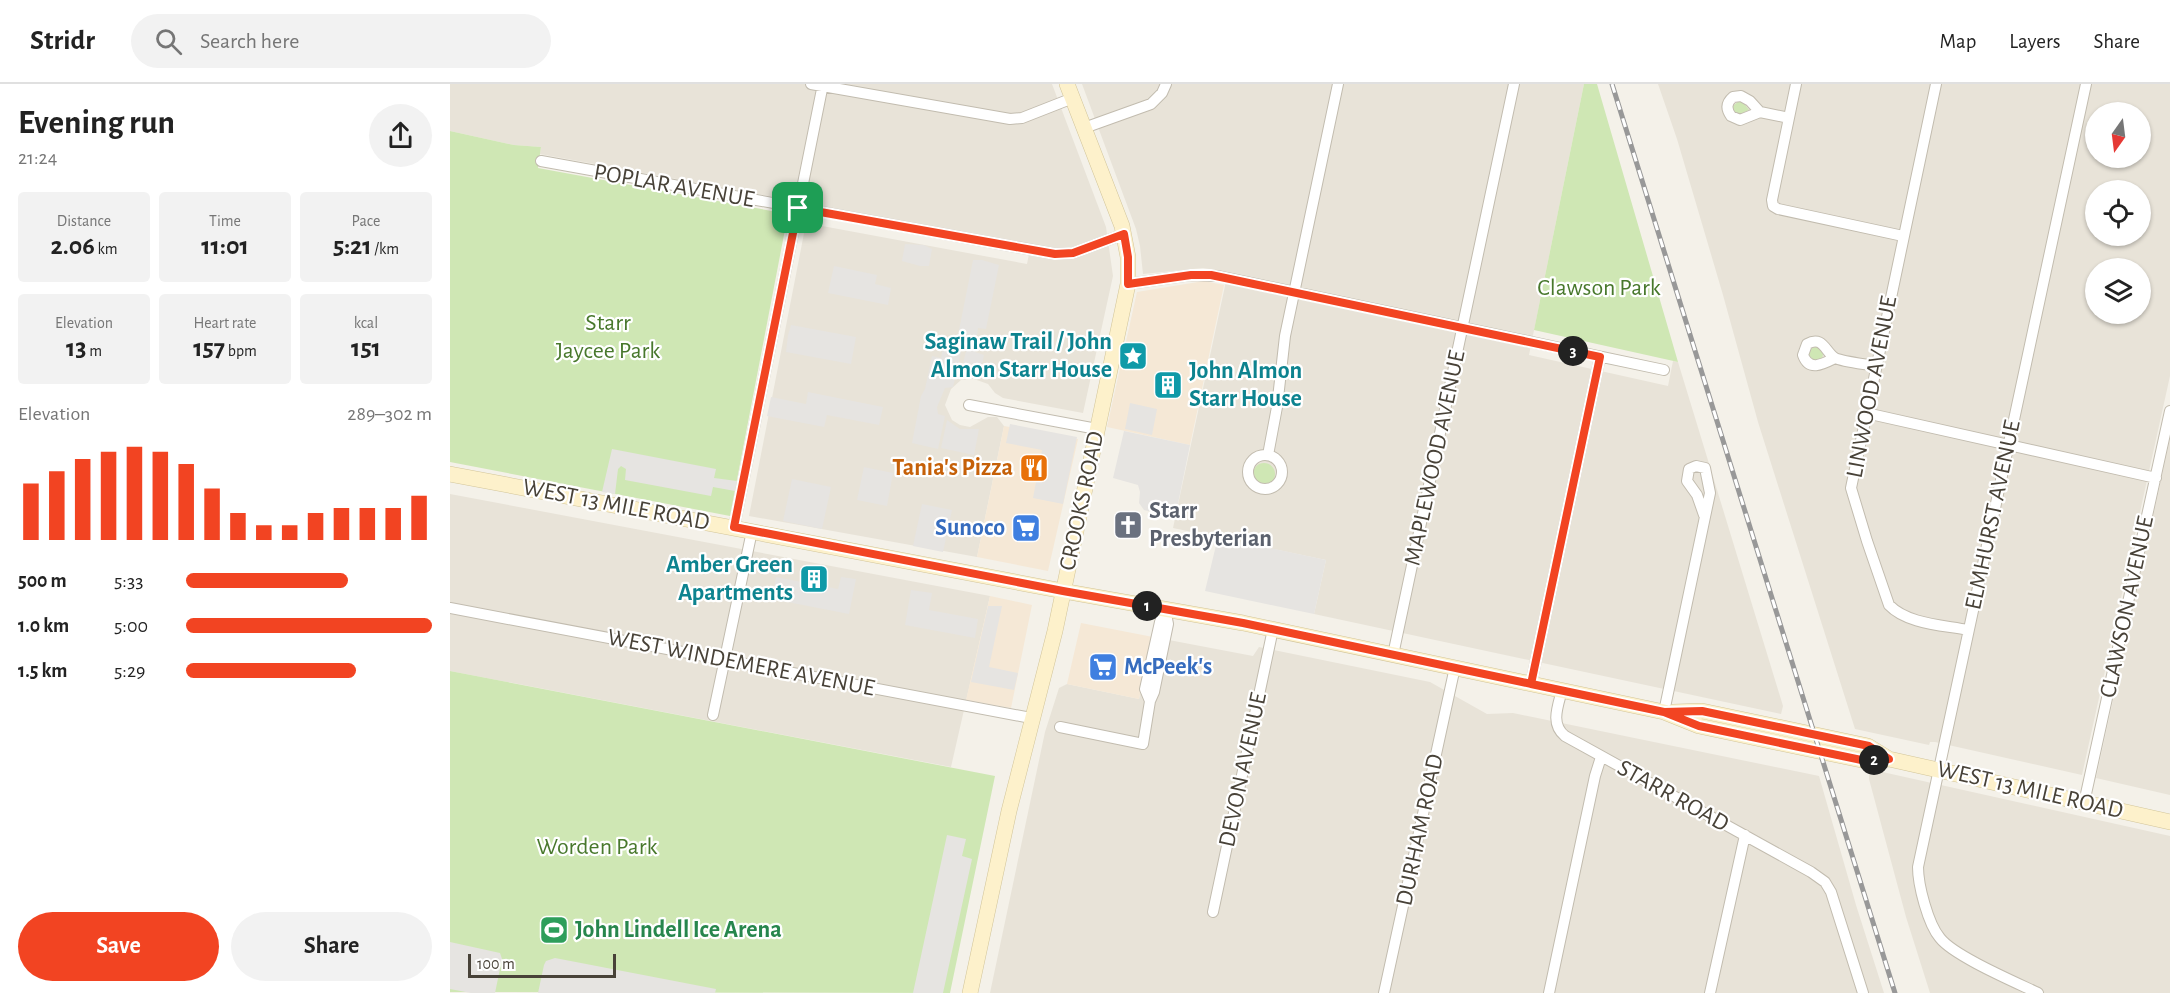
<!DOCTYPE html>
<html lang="en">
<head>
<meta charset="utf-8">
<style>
  :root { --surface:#fff; --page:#f2f2f2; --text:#222; --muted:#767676; --line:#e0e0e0; --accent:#f24422 }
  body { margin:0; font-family:"Alegreya Sans",sans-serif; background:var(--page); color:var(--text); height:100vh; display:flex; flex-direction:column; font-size:22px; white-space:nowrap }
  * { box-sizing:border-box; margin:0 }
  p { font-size:20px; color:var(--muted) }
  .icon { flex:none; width:33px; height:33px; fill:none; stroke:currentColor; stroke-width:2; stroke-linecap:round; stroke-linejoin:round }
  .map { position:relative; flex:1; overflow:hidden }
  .panel { display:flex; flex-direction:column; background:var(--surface); width:450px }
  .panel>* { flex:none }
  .needle { width:39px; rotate:194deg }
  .buttons { position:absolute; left:1635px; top:18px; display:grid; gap:12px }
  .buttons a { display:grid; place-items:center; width:66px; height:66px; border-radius:50%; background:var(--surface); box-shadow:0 2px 4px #0004; font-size:30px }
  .scale { position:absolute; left:18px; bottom:15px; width:148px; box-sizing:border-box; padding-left:6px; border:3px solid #484238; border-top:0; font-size:16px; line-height:21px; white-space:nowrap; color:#484238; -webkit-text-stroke:4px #fff; paint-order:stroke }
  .pin { position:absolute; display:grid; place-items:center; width:51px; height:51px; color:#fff; margin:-26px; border-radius:12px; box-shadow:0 3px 9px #0006 }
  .km { position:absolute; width:30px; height:30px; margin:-15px; border-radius:50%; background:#222; color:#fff; font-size:16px; line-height:30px; text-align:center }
  .round { display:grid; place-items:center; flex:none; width:63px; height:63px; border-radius:32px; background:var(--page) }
  .overview { display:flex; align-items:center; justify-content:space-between; height:102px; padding:0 18px }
  h1 { font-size:33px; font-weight:700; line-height:45px }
  .metrics { display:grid; grid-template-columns:repeat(3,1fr); gap:9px; height:102px; padding:6px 18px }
  .metrics div { display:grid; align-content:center; border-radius:6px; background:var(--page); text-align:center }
  .metrics b { font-size:26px; font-weight:700 }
  .metrics small { font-size:16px; font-weight:400 }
  .metrics p { font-size:16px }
  .chart { height:168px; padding:12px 18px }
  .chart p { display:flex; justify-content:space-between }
  .chart svg { width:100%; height:108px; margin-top:6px; stroke:var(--accent); stroke-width:6 }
  .cta { display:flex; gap:12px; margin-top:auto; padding:12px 18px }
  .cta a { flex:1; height:69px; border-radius:36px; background:var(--accent); color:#fff; font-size:24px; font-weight:700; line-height:69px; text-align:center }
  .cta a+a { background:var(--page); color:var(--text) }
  ul { padding:0 18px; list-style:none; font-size:20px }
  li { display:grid; grid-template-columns:96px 72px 1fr; align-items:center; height:45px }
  li i { height:15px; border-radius:8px; background:var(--accent) }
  header { display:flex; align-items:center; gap:36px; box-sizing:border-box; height:84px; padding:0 30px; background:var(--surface); border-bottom:2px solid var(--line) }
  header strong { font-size:28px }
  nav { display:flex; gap:33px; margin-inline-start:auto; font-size:21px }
  .search { width:420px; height:54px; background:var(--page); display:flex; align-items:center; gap:15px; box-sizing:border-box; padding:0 21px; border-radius:33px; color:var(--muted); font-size:22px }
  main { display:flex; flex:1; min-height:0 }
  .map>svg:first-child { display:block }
  .residential { fill:#e8e3d8; fill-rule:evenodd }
  .commercial { fill:#f5e8d6 }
  .green { fill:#cfe7b4 }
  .parking { fill:#e6e4e1 }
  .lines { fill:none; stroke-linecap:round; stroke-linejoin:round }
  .street-casing { stroke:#c2bcaf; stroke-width:12 }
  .secondary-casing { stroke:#d2c59a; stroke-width:16 }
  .street { stroke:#fff; stroke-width:10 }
  .secondary { stroke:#fdf1cb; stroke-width:15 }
  .rail-casing { stroke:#989898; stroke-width:5 }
  .rail { stroke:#fff; stroke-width:3; stroke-dasharray:9; stroke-linecap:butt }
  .route-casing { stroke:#fff; stroke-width:12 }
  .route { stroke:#f24422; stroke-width:8 }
  .labels { text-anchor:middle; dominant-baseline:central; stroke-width:4.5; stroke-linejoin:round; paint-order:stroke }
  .street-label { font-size:24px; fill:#484238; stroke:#fff }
  .park-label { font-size:24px; fill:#48782c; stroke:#fff }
  .culture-label { font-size:24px; font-weight:bold; fill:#0d838f; stroke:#fff; text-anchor:end }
  .food-label { font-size:24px; font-weight:bold; fill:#c56008; stroke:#fff; text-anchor:end }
  .worship-label { font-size:24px; font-weight:bold; fill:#5b616d; stroke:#fff; text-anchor:start }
  .shop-label { font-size:24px; font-weight:bold; fill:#366cbe; stroke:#fff; text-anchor:end }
  .leisure-label { font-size:24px; font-weight:bold; fill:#27864d; stroke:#fff; text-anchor:start }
</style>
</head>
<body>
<header>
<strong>Stridr</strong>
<div class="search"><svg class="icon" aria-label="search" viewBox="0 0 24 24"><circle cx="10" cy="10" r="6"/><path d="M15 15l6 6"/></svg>Search here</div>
<nav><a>Map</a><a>Layers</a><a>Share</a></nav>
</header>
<main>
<section class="panel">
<div class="overview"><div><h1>Evening run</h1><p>21:24</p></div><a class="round"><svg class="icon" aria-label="share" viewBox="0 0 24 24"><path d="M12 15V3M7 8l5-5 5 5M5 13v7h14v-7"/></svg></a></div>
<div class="metrics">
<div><p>Distance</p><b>2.06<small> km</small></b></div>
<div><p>Time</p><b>11:01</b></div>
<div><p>Pace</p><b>5:21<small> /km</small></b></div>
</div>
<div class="metrics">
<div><p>Elevation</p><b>13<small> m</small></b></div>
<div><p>Heart rate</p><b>157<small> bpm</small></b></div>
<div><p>kcal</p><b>151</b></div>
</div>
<div class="chart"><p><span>Elevation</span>289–302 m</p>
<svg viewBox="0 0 160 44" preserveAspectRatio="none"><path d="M5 44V21M15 44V16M25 44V11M35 44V8M45 44V6M55 44V8M65 44V13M75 44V23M85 44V33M95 44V38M105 44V38M115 44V33M125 44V31M135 44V31M145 44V31M155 44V26"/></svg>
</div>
<ul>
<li><b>500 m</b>5:33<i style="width:66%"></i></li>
<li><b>1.0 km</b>5:00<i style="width:100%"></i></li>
<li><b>1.5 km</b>5:29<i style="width:69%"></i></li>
</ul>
<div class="cta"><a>Save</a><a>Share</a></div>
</section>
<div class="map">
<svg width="1720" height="909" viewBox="0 0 1720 909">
  <rect width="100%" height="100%" fill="#f4f1e9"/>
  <path class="residential" d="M0 0H602L656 143 663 192 633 329 553 314 545 309 538 300 524 295 511 296 501 305 495 321 502 336 510 341 520 343 538 333H547L554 342 527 473 299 432 356 139 577 180 581 160 90 70 91 63 64 61 0 47Z
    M632 0H1134L1079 271 1218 302 1223 277 1228 278 1333 622 1331 630 864 530 876 476 723 444 778 188 753 184 693 190 690 162 686 145Z
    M1208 0H1720V292L1632 691 1485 658H1480L1479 661 1405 645 1308 338 1273 211 1227 55ZM1646 28H1690V74H1646ZM1646 106H1690V152H1646ZM1646 184H1690V230H1646Z
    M1720 355V711L1646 694Z
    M0 410 540 512 501 683 0 587Z
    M703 553 803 572 809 563 980 598 1037 630 1063 629 1369 692 1406 821 1434 909H540L595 648 609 604 617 600 689 615Z
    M1419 685 1720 752V909H1480L1456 833 1419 695Z"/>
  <path class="commercial" d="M754 197 774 201 740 361 657 343 687 208Z
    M554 342 628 355 598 487 527 473Z
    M540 512 582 521 561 624 516 616Z
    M631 539 703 553 689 615 617 600Z"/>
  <path class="green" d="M1134 0H1147L1228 278 1084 246Z
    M1289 17H1292L1299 26 1288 31 1283 26V22Z
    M0 47 64 61 91 63 88 84 338 130 280 432 0 378Z
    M1359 270a7 7 0 1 1 14 0a7 7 0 1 1-14 0Z
    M803 390a11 11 0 1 1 22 0a11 11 0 1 1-22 0Z
    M0 587 545 692 500 909 0 908Z"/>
  <path class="parking" d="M455 160 474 161 482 165 479 182H470L452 177Z
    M523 176H532L549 181 536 245 528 244 525 268 534 271 529 293 520 294 510 292 517 263 514 258 507 256Z
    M384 182 427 191 425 200 441 204 438 221 378 209Z
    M341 241 406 253 401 280 336 268 338 251Z
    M493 262 511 268 503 303 495 304 487 323 488 330 495 332 488 365 462 359 471 312 475 305 482 272 491 274Z
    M358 308 433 323 429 341 377 331 374 343 317 332 321 313 356 320Z
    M680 319 707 325 702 351 675 345Z
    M497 336 510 345H529L524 371 491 364Z
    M560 340 627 353 613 420 583 414 592 366 556 359Z
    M674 347 740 361 725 434 694 426 689 419 690 408 688 401 663 394Z
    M162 365 266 385 264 394 287 397 285 407 263 403 261 412 175 396 176 385 171 382 168 385 165 410 152 408Z
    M414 383 443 389 437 422 407 416Z
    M342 395 381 403 372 445 333 437Z
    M472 420 502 426 493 468 463 462Z
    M768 453 876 476 864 530 755 507Z
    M326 493 388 505 391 493 406 495 399 530 322 515Z
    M461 506 482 509 479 526 528 535 525 554 455 541Z
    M538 522H552L539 583 568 589 564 606 521 598Z
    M497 751 516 755 512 772 522 775 493 909H463Z
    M0 858 50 869 52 875 45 909H21L0 905Z
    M105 874 266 905 265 909H88L94 881 96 877Z"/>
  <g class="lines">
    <g class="street-casing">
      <path id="street" d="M361 0 560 35 572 34 623 14
        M1346 0 1322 116 1323 122 1328 125 1453 152
        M1486 0 1401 404 1417 457 1439 521C1457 540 1493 541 1518 546
        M1310 28 1290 36 1281 32C1276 25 1276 19 1283 13L1291 12 1300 17 1310 28 1339 34
        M634 44 701 20 712 9 716 0
        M91 77 605 170 623 169 674 150
        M678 200 741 191 768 192 1214 286
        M1385 274C1373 280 1359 288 1353 271L1357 260C1373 251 1375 268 1385 274 1394 278 1415 280 1425 282
        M519 321 647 345
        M1416 329 1706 394
        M818 371 827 323 835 252 888 0
        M798 388a17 17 0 1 1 34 0a17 17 0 1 1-34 0Z
        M284 443 373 0
        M0 524 581 634
        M943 571 1064 0
        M1081 600 1150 273
        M1112 606C1108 622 1100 640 1115 652L1361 788 1375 798 1381 808 1413 909
        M700 617 695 605 710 538 715 525
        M1214 628 1260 409 1255 384 1246 382 1239 385 1237 397 1247 411 1254 431
        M263 631 302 447
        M610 643 693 660 700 617 704 608 718 540 715 525
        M1634 719 1720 327
        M763 828 823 545
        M934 909 1005 583
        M1099 909 1145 692 1151 673
        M1260 909 1295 751
        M1588 909C1565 898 1504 872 1490 854 1478 840 1468 801 1468 783L1636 0"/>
    </g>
    <g class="secondary-casing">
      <path id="secondary" d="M0 390 613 507 793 539 1214 628 1249 642 1416 677 1439 675
        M1223 628 1252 627 1418 662 1439 675 1720 738
        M520 909 559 727 605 547 678 200V173L672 142 617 0"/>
    </g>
    <use href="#street" class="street"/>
    <use href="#secondary" class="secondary"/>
    <g class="rail-casing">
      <path id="rail" d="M1162 0 1445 909"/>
    </g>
    <use href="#rail" class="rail"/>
  </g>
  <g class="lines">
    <g class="route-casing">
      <path id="route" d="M348 124 284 443 613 507 793 539 1214 628 1249 642 1416 677 1439 675 1419 662 1252 627 1214 628 1081 600 1150 273 761 191H741L678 200V173L674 150 623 169 605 170 348 124"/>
    </g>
    <use href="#route" class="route"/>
  </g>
  <defs>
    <g id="sight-square" transform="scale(1.5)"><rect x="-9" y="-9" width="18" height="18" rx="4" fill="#0f9aa8" stroke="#fff"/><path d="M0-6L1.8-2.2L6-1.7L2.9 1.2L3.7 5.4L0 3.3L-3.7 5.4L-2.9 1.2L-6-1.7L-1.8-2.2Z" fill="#fff"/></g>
    <g id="building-square" transform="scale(1.5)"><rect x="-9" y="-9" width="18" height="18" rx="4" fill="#0f9aa8" stroke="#fff"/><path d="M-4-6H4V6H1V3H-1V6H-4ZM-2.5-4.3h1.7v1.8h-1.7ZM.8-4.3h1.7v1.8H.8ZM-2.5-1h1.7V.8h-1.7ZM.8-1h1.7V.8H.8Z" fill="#fff"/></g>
    <g id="restaurant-square" transform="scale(1.5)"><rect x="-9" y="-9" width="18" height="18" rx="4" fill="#e8710a" stroke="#fff"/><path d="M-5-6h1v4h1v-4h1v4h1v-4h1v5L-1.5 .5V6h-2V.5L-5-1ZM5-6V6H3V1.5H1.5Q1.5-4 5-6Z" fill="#fff"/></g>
    <g id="church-square" transform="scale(1.5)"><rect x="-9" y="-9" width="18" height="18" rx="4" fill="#6b7280" stroke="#fff"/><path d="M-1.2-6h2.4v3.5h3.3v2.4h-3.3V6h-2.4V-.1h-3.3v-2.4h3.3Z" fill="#fff"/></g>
    <g id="supermarket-square" transform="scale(1.5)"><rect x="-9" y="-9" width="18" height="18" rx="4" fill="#3f7fe0" stroke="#fff"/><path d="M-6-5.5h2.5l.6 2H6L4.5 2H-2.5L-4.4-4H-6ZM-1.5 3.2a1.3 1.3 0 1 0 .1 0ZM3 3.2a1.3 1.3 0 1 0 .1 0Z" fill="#fff"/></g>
    <g id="stadium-square" transform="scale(1.5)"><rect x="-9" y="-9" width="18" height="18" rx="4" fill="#2e9e5b" stroke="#fff"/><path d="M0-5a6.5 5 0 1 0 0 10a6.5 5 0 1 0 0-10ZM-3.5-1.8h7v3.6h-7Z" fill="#fff"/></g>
  </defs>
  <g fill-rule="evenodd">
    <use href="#sight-square" x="683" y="272"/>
    <use href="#building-square" x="718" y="301"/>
    <use href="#restaurant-square" x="584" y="384"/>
    <use href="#church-square" x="678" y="441"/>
    <use href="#supermarket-square" x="576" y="444"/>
    <use href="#building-square" x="364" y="495"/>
    <use href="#supermarket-square" x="653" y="583"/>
    <use href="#stadium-square" x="104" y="846"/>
  </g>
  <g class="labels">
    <g class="street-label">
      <text transform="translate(224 102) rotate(10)">POPLAR AVENUE</text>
      <text transform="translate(1422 303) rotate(-79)">LINWOOD AVENUE</text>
      <text transform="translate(985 374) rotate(-78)">MAPLEWOOD AVENUE</text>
      <text transform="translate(632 417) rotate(-78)">CROOKS ROAD</text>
      <text transform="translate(166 421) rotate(11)">WEST 13 MILE ROAD</text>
      <text transform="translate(1543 431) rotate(-78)">ELMHURST AVENUE</text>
      <text transform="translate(1677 523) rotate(-78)">CLAWSON AVENUE</text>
      <text transform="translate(291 579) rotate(11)">WEST WINDEMERE AVENUE</text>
      <text transform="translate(793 686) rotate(-78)">DEVON AVENUE</text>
      <text transform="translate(1580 706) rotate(13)">WEST 13 MILE ROAD</text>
      <text transform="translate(1223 712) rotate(29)">STARR ROAD</text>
      <text transform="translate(970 746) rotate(-78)">DURHAM ROAD</text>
    </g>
    <g class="park-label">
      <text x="1149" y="204">Clawson Park</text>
      <text x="158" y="239">Starr<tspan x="158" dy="28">Jaycee Park</tspan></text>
      <text x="147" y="763">Worden Park</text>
    </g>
    <g class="culture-label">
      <text x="662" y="258">Saginaw Trail / John<tspan x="662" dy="28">Almon Starr House</tspan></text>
      <text x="739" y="287" text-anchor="start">John Almon<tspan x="739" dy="28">Starr House</tspan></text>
      <text x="343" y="481">Amber Green<tspan x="343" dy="28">Apartments</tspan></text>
    </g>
    <g class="food-label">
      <text x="563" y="384">Tania's Pizza</text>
    </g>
    <g class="worship-label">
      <text x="699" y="427">Starr<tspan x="699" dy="28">Presbyterian</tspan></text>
    </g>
    <g class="shop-label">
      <text x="555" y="444">Sunoco</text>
      <text x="674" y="583" text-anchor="start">McPeek's</text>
    </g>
    <g class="leisure-label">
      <text x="125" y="846">John Lindell Ice Arena</text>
    </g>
  </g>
</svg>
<div class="buttons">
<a><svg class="needle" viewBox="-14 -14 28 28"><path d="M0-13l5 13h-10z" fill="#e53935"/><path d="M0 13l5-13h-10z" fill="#767676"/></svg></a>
<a><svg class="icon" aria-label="locate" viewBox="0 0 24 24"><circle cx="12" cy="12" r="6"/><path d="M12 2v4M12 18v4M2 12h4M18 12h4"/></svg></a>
<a><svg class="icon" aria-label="layers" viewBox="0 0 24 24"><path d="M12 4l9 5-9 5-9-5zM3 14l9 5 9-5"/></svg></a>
</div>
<div class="scale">100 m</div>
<div class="pin" style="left:348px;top:124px;background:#1e9e55"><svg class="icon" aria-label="arrive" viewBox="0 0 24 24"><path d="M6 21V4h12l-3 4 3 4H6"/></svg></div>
<b class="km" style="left:697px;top:522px">1</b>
<b class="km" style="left:1424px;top:676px">2</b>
<b class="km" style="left:1123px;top:267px">3</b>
</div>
</main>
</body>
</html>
